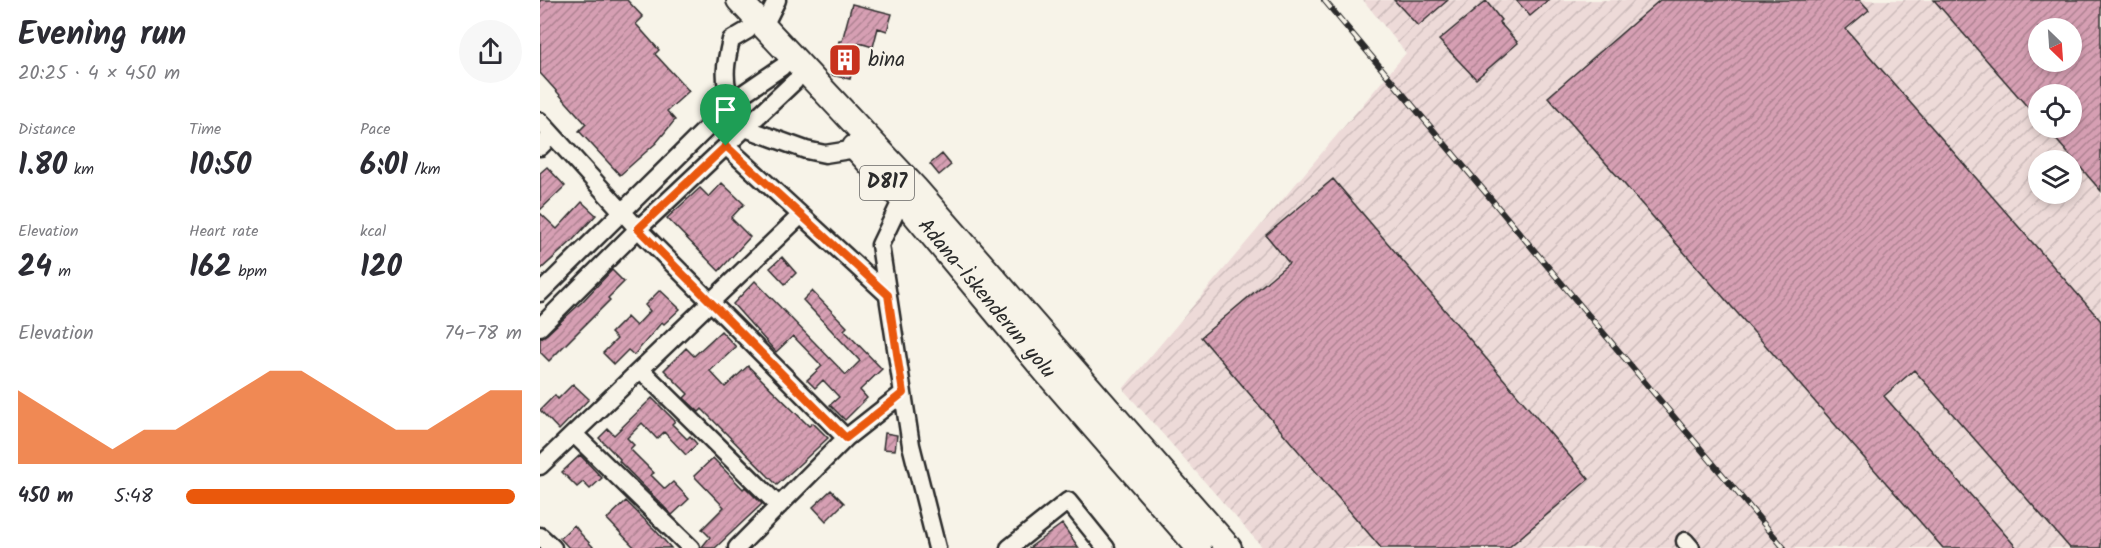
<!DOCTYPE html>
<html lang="en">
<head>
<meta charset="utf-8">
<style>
  :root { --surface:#fff; --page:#f7f7f7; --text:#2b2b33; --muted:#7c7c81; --accent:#ea580c }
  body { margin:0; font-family:Kalam,sans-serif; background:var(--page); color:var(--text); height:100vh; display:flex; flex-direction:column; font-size:22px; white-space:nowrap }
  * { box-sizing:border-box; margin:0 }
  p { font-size:20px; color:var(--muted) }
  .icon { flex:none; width:33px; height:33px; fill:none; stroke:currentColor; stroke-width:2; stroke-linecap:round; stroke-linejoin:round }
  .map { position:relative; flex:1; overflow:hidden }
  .drawer { display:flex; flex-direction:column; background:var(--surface); width:540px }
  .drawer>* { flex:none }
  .needle { width:39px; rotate:155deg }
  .tools { position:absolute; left:1488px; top:18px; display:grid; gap:12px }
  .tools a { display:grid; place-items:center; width:54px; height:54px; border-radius:50%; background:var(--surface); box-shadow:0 3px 9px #0003; font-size:30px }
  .pin { position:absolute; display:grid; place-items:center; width:51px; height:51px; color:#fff; margin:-62px -26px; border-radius:50% 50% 50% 0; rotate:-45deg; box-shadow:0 0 6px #0007 }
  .pin .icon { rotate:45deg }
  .round { display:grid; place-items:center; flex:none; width:63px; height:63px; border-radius:32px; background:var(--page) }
  .head { display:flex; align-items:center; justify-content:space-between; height:102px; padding:0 18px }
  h1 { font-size:33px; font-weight:800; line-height:45px }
  .metrics { display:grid; grid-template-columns:repeat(3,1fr); gap:9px; height:102px; padding:6px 18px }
  .metrics div { display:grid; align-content:center }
  .metrics b { font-size:30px; font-weight:800 }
  .metrics small { font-size:16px; font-weight:400 }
  .metrics p { font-size:16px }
  .chart { height:168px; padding:12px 18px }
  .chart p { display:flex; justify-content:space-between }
  .chart svg { width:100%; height:108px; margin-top:6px; fill:var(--accent); opacity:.7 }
  ul { padding:0 18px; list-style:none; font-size:20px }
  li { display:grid; grid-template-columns:96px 72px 1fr; align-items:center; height:45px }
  li i { height:15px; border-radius:8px; background:var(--accent) }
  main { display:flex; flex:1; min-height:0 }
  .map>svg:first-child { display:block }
  .industrial { fill:url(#industrial-furrows); fill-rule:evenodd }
  .building { fill:url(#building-hatch); stroke:#2b2b2b; stroke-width:1.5; fill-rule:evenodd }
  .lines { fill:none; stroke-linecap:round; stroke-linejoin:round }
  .minor-casing { stroke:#2b2b2b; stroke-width:21 }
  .highway-casing { stroke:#2b2b2b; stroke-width:28 }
  .minor { stroke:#f7f3e8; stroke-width:16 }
  .highway { stroke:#f7f3e8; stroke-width:24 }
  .rail-casing { stroke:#2b2b2b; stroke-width:6 }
  .rail { stroke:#f7f3e8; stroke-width:4; stroke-dasharray:11; stroke-linecap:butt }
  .route-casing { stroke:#fff; stroke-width:12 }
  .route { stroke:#ea580c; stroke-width:8 }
  .labels { text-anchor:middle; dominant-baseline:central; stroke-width:4.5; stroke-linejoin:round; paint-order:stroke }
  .shield { fill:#f7f3e8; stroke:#686764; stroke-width:1.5 }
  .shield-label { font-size:20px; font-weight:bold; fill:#2b2b2b }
  .poi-label { font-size:21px; fill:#2b2b2b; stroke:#f7f3e8; text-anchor:start }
  .street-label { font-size:21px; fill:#2b2b2b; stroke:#f7f3e8 }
</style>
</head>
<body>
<main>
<section class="drawer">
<div class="head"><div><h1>Evening run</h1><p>20:25 · 4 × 450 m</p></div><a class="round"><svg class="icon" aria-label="share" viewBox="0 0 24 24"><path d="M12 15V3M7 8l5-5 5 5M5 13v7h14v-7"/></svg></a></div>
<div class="metrics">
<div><p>Distance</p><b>1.80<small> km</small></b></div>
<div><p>Time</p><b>10:50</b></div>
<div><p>Pace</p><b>6:01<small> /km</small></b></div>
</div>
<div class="metrics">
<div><p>Elevation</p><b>24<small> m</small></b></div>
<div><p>Heart rate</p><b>162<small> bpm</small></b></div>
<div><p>kcal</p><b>120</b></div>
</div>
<div class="chart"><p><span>Elevation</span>74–78 m</p>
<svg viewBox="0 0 160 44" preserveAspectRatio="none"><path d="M0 44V14L10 22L20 30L30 38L40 30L50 30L60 22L70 14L80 6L90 6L100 14L110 22L120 30L130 30L140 22L150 14L160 14V44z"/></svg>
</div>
<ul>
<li><b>450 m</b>5:48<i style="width:98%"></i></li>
</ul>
</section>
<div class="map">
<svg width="1561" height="548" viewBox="0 0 1561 548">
  <defs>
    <pattern id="industrial-furrows" width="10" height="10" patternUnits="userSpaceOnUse" patternTransform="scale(1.5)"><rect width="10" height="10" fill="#eddad8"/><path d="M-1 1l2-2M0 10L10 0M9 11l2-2" fill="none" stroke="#cbbbba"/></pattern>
    <pattern id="building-hatch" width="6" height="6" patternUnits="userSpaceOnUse" patternTransform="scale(1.5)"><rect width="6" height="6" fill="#d69fb3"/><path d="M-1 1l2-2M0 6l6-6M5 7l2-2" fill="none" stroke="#ae8292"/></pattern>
  </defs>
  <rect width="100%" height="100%" fill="#f7f3e8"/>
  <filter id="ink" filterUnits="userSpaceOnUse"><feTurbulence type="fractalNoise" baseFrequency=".0167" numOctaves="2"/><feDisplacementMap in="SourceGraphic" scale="12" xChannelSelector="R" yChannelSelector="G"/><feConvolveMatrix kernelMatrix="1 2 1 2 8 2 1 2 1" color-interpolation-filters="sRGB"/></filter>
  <g filter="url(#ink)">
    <path class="industrial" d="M823 0H1561V548H723L583 389 866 53ZM1498 28H1532V62H1498ZM1498 94H1532V128H1498ZM1498 160H1532V194H1498Z"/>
    <path class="building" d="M0 0H87L103 17 96 24 119 50 115 54 149 91 127 111 135 120 116 143 80 175 39 131 46 124 0 73Z
      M854 0H908L878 26Z
      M976 0H1009L990 16Z
      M1120 0H1320L1329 10 1306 29 1561 321V548H1530L1374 370 1344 396 1477 548H1403L1008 97Z
      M1394 0H1561V191L1506 128H1532V94H1498V119ZM1498 28H1532V62H1498Z
      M946 1 961 20 959 22 978 43 936 79 899 40Z
      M312 4 352 14 347 31 338 28 333 47 319 43 310 79 291 75 299 41H302Z
      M402 154 411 165 399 175 390 164Z
      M7 167 25 186 0 210V173Z
      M793 179 1049 479 968 548H841L661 337 749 263 726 235Z
      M182 183 204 204 191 218 210 237 179 271 127 218 160 188 169 197Z
      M42 202 56 215 32 241 0 270V213L17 229Z
      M242 257 256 273 245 284 230 268Z
      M72 270 84 282 68 298 70 300 9 361 0 352V339L7 334 42 302Z
      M215 281 306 375 320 361 263 300 272 291 307 327 304 330 342 369 320 390 327 398 305 420 290 405 299 397 283 380 275 388 267 380 282 366 253 336 236 352 193 304Z
      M120 290 140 309 124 324 122 322 94 355 88 350 74 364 63 353 77 339 71 333 87 317 96 326 110 311 105 305Z
      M181 331 196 347 170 371 185 387 208 366 269 426 273 423 288 438 237 485 162 409 159 412 144 398 148 394 124 370 146 348 154 356Z
      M33 384 49 399 19 430 0 410 15 395 18 399Z
      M112 398 135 421 132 424 147 439 150 436 157 444 146 455 124 432 117 439 102 423 87 438 94 445 90 449 114 473 111 475 125 489 133 482 149 499 132 515 79 461 80 459 59 438 68 429 74 435Z
      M345 433 357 435 355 450 343 449Z
      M40 455 62 478 50 489 43 482 37 487 22 472Z
      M173 458 203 489 205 487 222 504 175 548H161L170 537 162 529 184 507 154 476Z
      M291 490 304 503 286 521 273 507Z
      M86 501 116 531 131 548H95L67 519Z
      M522 524 539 548H489Z
      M34 525 41 534 54 548H29L20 538Z"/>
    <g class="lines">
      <g class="minor-casing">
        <path id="minor" d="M224 26 237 0
          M191 100C182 79 186 61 191 40L208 30
          M0 121 98 229 306 438
          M205 128 266 150 285 154 316 149
          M186 146 348 295
          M0 147 12 135
          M368 193 362 199 340 245 371 445 397 548
          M0 293 170 125 191 100 198 97 242 67
          M0 327 98 229 255 81
          M101 370 239 506
          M34 434 151 548
          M0 466 261 215
          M0 536 13 548
          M1145 541 1151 548
          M197 548 306 438 363 393
          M469 548 528 501 566 548"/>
      </g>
      <g class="highway-casing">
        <path id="highway" d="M199 0 375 188 689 548
          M315 147 362 199 506 372 659 548"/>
      </g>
      <use href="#minor" class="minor"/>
      <use href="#highway" class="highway"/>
      <g class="rail-casing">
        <path id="rail" d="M784 0 1244 548"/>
      </g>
      <use href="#rail" class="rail"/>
    </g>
  </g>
  <g class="lines" filter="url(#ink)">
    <g class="route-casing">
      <path id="route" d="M186 146 348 295 363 393 306 438 98 229Z"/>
    </g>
    <use href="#route" class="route"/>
  </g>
  <defs>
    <g id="building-square" transform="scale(1.725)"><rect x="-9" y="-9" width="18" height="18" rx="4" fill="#c8321e" stroke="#f7f3e8"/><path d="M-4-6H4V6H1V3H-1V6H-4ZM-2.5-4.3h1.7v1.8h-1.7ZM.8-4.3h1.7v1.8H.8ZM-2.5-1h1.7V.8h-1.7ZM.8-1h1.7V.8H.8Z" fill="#fff"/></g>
  </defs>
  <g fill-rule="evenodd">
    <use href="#building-square" x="305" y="60"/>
  </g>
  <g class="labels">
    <rect class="shield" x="320" y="166" width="54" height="34" rx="4.5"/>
    <g class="shield-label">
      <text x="347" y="183">D817</text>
    </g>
    <g class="poi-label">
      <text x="328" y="60">bina</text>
    </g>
    <g class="street-label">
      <text transform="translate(446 299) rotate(50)">Adana-İskenderun yolu</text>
    </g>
  </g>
</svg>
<div class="tools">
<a><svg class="needle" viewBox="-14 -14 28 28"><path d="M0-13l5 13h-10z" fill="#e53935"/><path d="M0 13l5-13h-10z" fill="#7c7c81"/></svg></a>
<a><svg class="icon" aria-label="locate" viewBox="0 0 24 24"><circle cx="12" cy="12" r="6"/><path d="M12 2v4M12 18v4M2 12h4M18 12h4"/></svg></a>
<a><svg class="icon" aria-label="layers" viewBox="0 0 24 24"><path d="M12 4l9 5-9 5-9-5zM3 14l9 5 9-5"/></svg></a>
</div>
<div class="pin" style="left:186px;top:146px;background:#1e9e55"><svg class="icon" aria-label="arrive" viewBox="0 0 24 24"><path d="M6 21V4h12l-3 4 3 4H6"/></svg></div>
</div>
</main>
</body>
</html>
